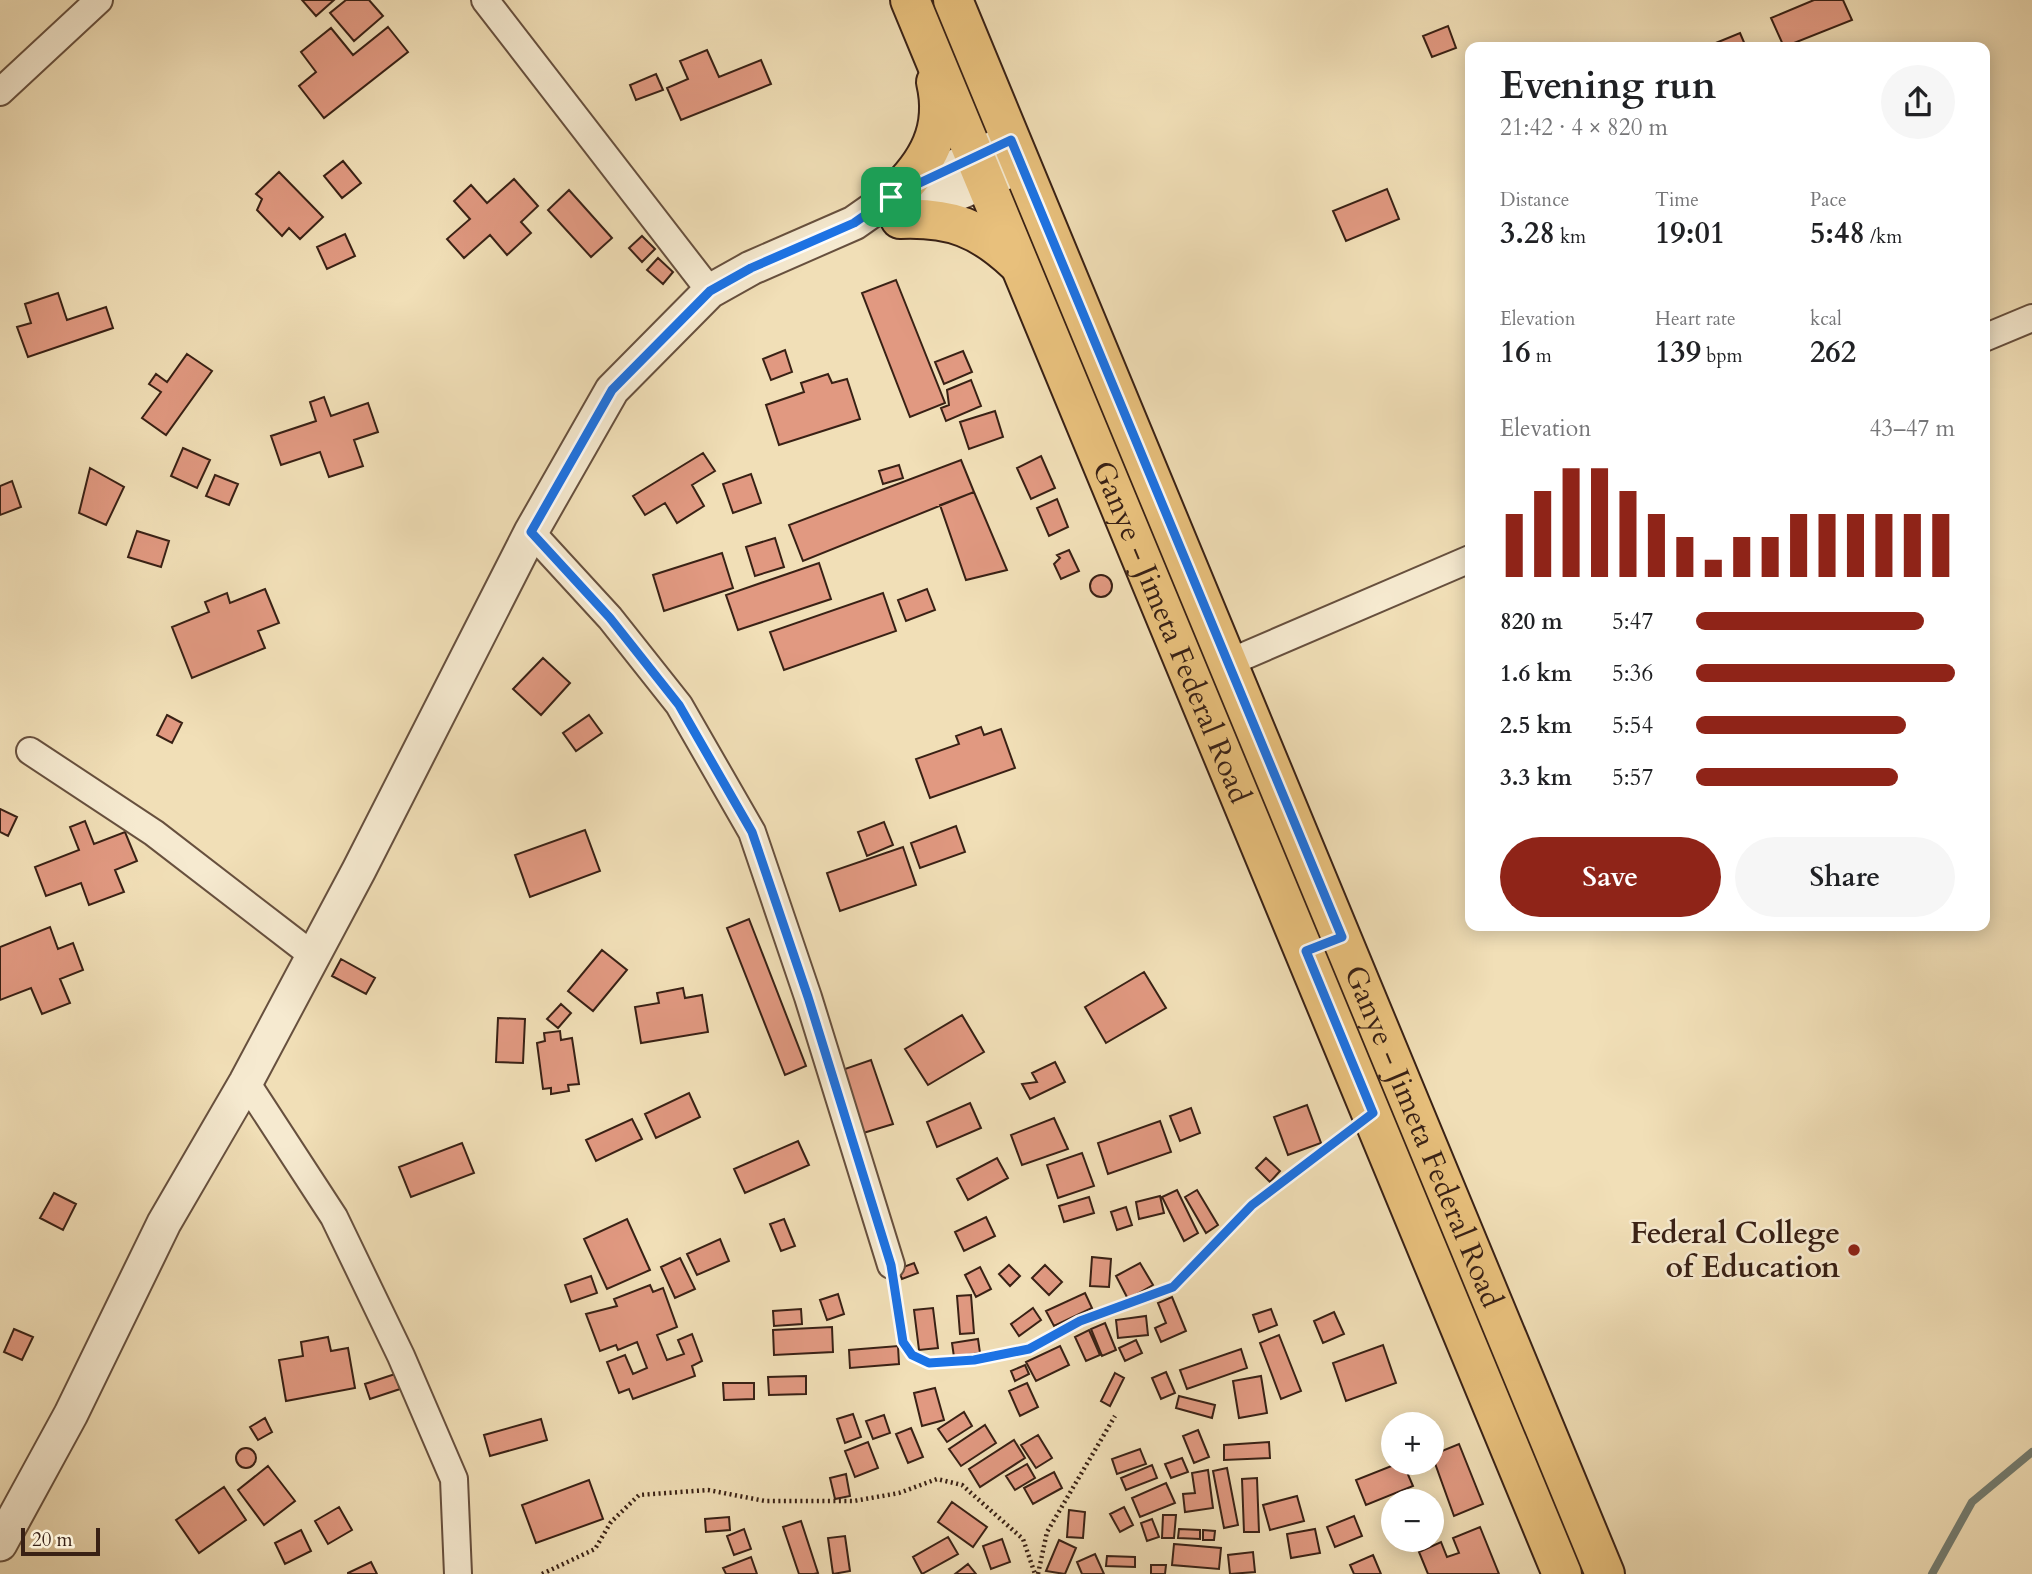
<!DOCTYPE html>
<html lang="en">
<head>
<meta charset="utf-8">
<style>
  :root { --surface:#fff; --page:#f6f6f6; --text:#202124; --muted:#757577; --accent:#8f2418 }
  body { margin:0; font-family:Cardo,serif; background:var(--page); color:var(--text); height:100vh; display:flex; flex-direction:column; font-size:26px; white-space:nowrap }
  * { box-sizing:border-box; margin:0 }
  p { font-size:23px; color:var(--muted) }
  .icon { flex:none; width:38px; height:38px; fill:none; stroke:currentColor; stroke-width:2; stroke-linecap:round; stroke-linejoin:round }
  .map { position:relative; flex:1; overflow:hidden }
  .drawer { position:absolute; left:1465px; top:42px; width:525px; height:889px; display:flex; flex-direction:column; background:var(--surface); border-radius:14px; box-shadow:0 4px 18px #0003 }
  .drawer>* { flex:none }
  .buttons { position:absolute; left:1381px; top:1412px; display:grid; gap:14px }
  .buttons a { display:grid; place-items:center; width:63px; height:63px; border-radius:50%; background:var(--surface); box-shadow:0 4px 18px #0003; font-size:35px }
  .scale { position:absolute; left:21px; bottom:18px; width:79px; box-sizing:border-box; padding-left:7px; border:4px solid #392115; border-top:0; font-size:19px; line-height:24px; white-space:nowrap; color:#392115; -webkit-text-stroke:5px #f6ead0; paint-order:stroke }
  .pin { position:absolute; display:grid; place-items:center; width:60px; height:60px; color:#fff; margin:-30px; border-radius:14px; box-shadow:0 4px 10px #0006 }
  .round { display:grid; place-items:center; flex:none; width:74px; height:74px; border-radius:37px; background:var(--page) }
  .headline { display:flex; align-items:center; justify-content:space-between; height:119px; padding:0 35px }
  h1 { font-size:38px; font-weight:700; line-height:52px }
  .figures { display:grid; grid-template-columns:repeat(3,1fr); gap:10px; height:119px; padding:7px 35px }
  .figures div { display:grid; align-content:center }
  .figures b { font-size:30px; font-weight:700 }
  .figures small { font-size:19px; font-weight:400 }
  .figures p { font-size:19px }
  .chart { height:196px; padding:14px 35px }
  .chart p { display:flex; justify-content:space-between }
  .chart svg { width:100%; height:126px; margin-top:7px; stroke:var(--accent); stroke-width:6 }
  .button { display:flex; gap:14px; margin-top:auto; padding:14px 35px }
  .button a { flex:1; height:80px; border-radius:42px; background:var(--accent); color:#fff; font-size:28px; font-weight:700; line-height:80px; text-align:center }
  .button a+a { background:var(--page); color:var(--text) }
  ul { padding:0 35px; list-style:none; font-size:23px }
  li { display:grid; grid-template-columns:112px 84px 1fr; align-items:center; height:52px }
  li i { height:18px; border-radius:9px; background:var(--accent) }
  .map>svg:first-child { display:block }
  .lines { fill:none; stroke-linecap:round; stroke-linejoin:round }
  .stream { stroke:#747e73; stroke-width:8 }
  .building { fill:#e19981; stroke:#392115; stroke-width:2 }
  .minor-casing { stroke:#67503e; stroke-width:30 }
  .tertiary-casing { stroke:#67503e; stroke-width:37 }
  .primary-casing { stroke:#392115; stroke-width:42 }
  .path { stroke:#392115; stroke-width:4.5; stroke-dasharray:2 3.5; stroke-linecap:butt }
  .minor { stroke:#f6ead0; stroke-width:26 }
  .tertiary { stroke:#f6ead0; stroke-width:33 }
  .primary { stroke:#e8c07c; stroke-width:38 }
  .route-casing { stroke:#fff; stroke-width:14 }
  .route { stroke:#1a73e8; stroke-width:9 }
  .poi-dot { fill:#8f2418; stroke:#f6ead0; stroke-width:2.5 }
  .labels { text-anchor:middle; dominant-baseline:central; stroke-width:5; stroke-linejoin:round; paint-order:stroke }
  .street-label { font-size:30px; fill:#392115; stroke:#f6ead0 }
  .poi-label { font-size:30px; font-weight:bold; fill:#392115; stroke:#f6ead0; text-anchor:end }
</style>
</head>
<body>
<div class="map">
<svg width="2032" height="1574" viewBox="0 0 2032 1574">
  <rect width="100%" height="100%" fill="#f1dfb7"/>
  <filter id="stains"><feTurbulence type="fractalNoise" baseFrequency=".00286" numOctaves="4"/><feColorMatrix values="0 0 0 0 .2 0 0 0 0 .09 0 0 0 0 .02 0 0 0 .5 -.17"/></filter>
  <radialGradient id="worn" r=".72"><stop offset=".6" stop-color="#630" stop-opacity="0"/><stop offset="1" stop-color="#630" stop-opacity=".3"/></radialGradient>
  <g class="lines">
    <path class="stream" d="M1932 1574 1972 1502 2032 1452"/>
  </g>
  <path class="building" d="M302 0H334L316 16Z
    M346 0H369L383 16 354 41 330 13Z
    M1814 0H1843L1852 20 1784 47 1771 18Z
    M1448 26 1456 48 1432 57 1423 36Z
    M388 27 408 52 324 118 299 86 316 72 301 52 331 28 353 55Z
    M1740 33 1746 47H1706Z
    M707 50 719 77 761 60 771 84 681 120 667 88 688 79 680 61Z
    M656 74 663 90 636 100 630 85Z
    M343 161 361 183 342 198 324 176Z
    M279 172 323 217 300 239 289 228 282 236 257 210 262 199 256 194Z
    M514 179 538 206 521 222 531 233 507 255 490 235 464 258 447 239 470 219 454 201 471 185 487 203Z
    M1387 189 1399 219 1346 241 1333 211Z
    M569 190 612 238 591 257 548 210Z
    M345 234 355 256 327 269 317 247Z
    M642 236 655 249 642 262 629 248Z
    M658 258 673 272 663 284 647 270Z
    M896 280 945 403 910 417 862 293Z
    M58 293 67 320 106 307 113 328 28 357 17 327 31 323 25 304Z
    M785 350 792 372 771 380 763 359Z
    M963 351 972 372 944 384 935 362Z
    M187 354 212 371 166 435 142 418 161 392 149 384 156 374 167 382Z
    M828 374 832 383 847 379 860 419 779 445 766 405 804 392 801 383Z
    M971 380 981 406 946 421 941 408 949 405 947 390Z
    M324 397 331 416 368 403 378 432 354 440 363 466 329 477 320 452 281 465 271 436 316 421 310 402Z
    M995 411 1003 437 969 449 960 422Z
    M183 448 210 460 197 488 171 476Z
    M703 453 715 471 692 485 704 506 677 523 665 503 645 515 633 496Z
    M1041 456 1055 488 1031 499 1017 468Z
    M961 460 974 492 803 561 789 525Z
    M899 465 903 478 883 484 879 471Z
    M90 468 124 487 106 525 79 513Z
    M751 474 761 503 733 513 723 484Z
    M215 475 238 484 229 505 206 496Z
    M12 481 21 507 0 515V486Z
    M974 492 1007 570 966 580 940 505Z
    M1057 499 1068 527 1049 536 1037 508Z
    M137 531 169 541 161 567 128 557Z
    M775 538 784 567 755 576 746 547Z
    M1069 550 1079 571 1061 579 1054 564 1060 558 1057 555Z
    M722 553 733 588 664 611 653 575Z
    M819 563 831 599 738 630 726 595Z
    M1090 586a11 11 0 1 1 22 0a11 11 0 1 1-22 0Z
    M265 589 279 623 258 631 265 648 192 678 172 627 209 612 205 602 227 593 230 603Z
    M927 589 935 610 906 621 898 600Z
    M883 593 896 631 784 670 770 632Z
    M543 658 570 683 541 715 513 689Z
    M167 715 182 723 172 743 157 735Z
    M589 715 602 733 576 751 563 733Z
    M981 727 984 735 1001 729 1015 768 930 798 916 759 959 744 956 736Z
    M0 809 17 817 8 836 0 832Z
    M85 821 94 844 125 832 137 861 115 870 124 892 89 905 81 883 46 896 35 867 79 850 70 827Z
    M884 822 893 845 867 856 858 832Z
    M956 826 965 852 920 868 911 843Z
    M585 830 600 871 530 897 515 855Z
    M903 847 916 885 840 911 827 873Z
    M749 919 806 1066 785 1075 727 928Z
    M50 927 58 949 73 943 83 970 60 979 70 1003 42 1014 31 988 0 1000V947Z
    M602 950 627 970 593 1011 568 991Z
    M341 959 375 978 366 994 332 976Z
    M1144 972 1166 1008 1106 1043 1085 1007Z
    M683 988 685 998 702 995 708 1032 641 1043 635 1007 659 1003 657 993Z
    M561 1004 571 1013 558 1028 547 1019Z
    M962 1015 984 1052 928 1085 905 1049Z
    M498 1018 525 1019 523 1063 496 1062Z
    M560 1031 561 1040 572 1038 579 1084 568 1085 569 1091 551 1094V1088L543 1089 537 1043 545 1041 544 1033Z
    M871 1060 893 1124 860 1134 839 1071Z
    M1055 1062 1065 1082 1030 1099 1022 1084 1037 1082 1032 1073Z
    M689 1093 700 1117 656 1138 645 1114Z
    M970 1103 981 1128 937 1147 927 1122Z
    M1307 1105 1321 1143 1288 1155 1274 1117Z
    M1191 1108 1200 1133 1180 1141 1170 1116Z
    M1054 1118 1068 1149 1022 1165 1011 1135Z
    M632 1119 642 1139 596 1161 586 1140Z
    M1160 1121 1171 1152 1108 1174 1098 1143Z
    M798 1141 809 1165 745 1193 734 1169Z
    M462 1143 474 1173 411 1197 399 1167Z
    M1082 1153 1094 1186 1058 1198 1047 1165Z
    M997 1158 1008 1178 968 1200 957 1179Z
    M1266 1158 1280 1171 1270 1182 1256 1168Z
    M1177 1190 1198 1233 1184 1241 1162 1197Z
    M1197 1190 1218 1225 1206 1233 1185 1197Z
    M54 1193 76 1204 63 1230 40 1218Z
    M1160 1196 1164 1213 1139 1219 1136 1202Z
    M1089 1197 1094 1213 1064 1222 1059 1206Z
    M1126 1207 1132 1225 1117 1230 1111 1212Z
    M986 1217 995 1236 964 1251 955 1232Z
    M627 1219 650 1270 607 1289 584 1239Z
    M784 1219 795 1246 781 1251 770 1224Z
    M720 1239 729 1261 697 1275 687 1254Z
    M1092 1257 1111 1259 1109 1287 1090 1286Z
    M680 1258 695 1289 675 1298 661 1267Z
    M914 1263 918 1273 902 1279 898 1269Z
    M1140 1263 1153 1285 1128 1299 1116 1276Z
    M1009 1265 1020 1276 1010 1286 999 1274Z
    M1045 1265 1062 1282 1049 1295 1032 1278Z
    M980 1267 991 1289 976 1297 965 1275Z
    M591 1276 597 1293 571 1302 565 1285Z
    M650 1285 653 1292 663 1288 677 1327 657 1335 667 1360 684 1354 678 1340 692 1334 702 1361 692 1366 695 1376 633 1399 629 1389 619 1393 607 1362 625 1355 633 1374 647 1368 637 1342 618 1350 616 1345 600 1351 586 1314 617 1306 614 1299Z
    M1085 1293 1092 1308 1054 1326 1046 1311Z
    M838 1294 844 1314 827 1320 820 1300Z
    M971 1295 974 1333 960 1334 957 1296Z
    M1172 1297 1186 1331 1161 1342 1155 1328 1166 1323 1158 1303Z
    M933 1308 938 1348 919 1350 914 1310Z
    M1033 1308 1041 1320 1019 1336 1011 1324Z
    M801 1309 802 1324 774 1326 773 1311Z
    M1271 1309 1277 1325 1259 1332 1253 1315Z
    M1334 1312 1344 1334 1323 1343 1314 1321Z
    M1146 1316 1148 1335 1118 1338 1116 1320Z
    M1105 1323 1116 1350 1102 1356 1091 1329Z
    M832 1327 833 1352 774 1355 773 1330Z
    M14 1329 33 1337 22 1360 4 1352Z
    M1089 1330 1100 1355 1086 1361 1075 1337Z
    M1279 1335 1301 1391 1281 1399 1260 1343Z
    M328 1337 331 1351 348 1348 355 1388 286 1401 279 1360 303 1356 301 1342Z
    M978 1339 980 1353 954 1357 952 1343Z
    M1136 1340 1142 1353 1125 1361 1119 1348Z
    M1383 1345 1396 1383 1346 1401 1333 1363Z
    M898 1346 899 1364 850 1368 849 1350Z
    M1060 1346 1069 1365 1036 1381 1026 1362Z
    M1241 1349 1247 1368 1187 1389 1180 1370Z
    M1025 1365 1029 1374 1015 1381 1011 1371Z
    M1166 1372 1175 1393 1161 1399 1152 1378Z
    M1115 1373 1124 1378 1110 1406 1101 1401Z
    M395 1374 400 1389 370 1399 365 1384Z
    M806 1376V1394L769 1395 768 1377Z
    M1261 1376 1267 1413 1239 1418 1233 1381Z
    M723 1383H754V1399L724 1400Z
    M1027 1383 1038 1407 1020 1416 1009 1391Z
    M935 1388 944 1420 922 1426 914 1393Z
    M1179 1396 1215 1405 1212 1418 1176 1408Z
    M964 1412 972 1426 947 1442 938 1429Z
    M853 1414 861 1437 845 1443 837 1419Z
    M884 1415 890 1433 873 1439 866 1421Z
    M265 1418 272 1432 258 1440 250 1427Z
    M541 1419 547 1440 490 1456 484 1435Z
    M985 1425 996 1443 961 1466 949 1449Z
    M911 1428 923 1457 908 1463 896 1434Z
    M1198 1430 1209 1457 1194 1463 1183 1436Z
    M1038 1435 1052 1458 1036 1468 1021 1445Z
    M1014 1440 1025 1458 980 1487 969 1469Z
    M868 1442 878 1468 855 1477 845 1451Z
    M1269 1442 1270 1458 1224 1460V1445Z
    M1459 1444 1483 1504 1454 1516 1432 1455Z
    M236 1458a10 10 0 1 1 20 0a10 10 0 1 1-20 0Z
    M1140 1449 1146 1464 1117 1474 1112 1459Z
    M1182 1458 1188 1472 1171 1478 1165 1464Z
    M1399 1463H1403L1413 1486 1366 1505 1356 1480Z
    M1027 1464 1035 1478 1015 1490 1006 1476Z
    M1152 1465 1157 1478 1126 1490 1121 1478Z
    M268 1466 295 1501 264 1525 238 1490Z
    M1227 1468 1238 1525 1224 1528 1213 1471Z
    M1208 1470 1213 1508 1185 1512 1183 1494 1195 1493 1192 1473Z
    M1054 1472 1062 1488 1033 1504 1024 1488Z
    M846 1474 850 1496 835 1499 830 1478Z
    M1257 1478 1259 1532H1244L1242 1479Z
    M589 1480 603 1519 536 1543 522 1505Z
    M1166 1483 1175 1503 1140 1517 1132 1498Z
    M224 1487 246 1520 199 1553 176 1520Z
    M1297 1496 1304 1521 1270 1530 1263 1505Z
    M952 1502 987 1527 973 1547 938 1522Z
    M339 1507 352 1530 328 1544 315 1521Z
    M1124 1507 1133 1525 1120 1532 1110 1514Z
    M1069 1510 1085 1512 1083 1538 1067 1537Z
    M1163 1515H1176L1174 1538H1162Z
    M1354 1516 1362 1536 1335 1547 1327 1527Z
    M729 1517 730 1530 706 1532 705 1519Z
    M1152 1519 1159 1537 1147 1541 1141 1523Z
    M801 1521 818 1573 814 1574H799L783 1527Z
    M1480 1527 1499 1574H1428L1419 1552 1441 1542 1447 1557 1459 1553 1453 1538Z
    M744 1529 751 1549 734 1555 727 1536Z
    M1179 1529 1200 1530V1539L1178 1538Z
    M1315 1529 1320 1553 1291 1558 1287 1534Z
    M301 1530 311 1551 285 1564 275 1543Z
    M1203 1530 1215 1531 1214 1540H1203Z
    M845 1536 850 1571 833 1574 828 1538Z
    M948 1537 958 1554 922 1574 913 1557Z
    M1002 1539 1010 1562 991 1569 983 1546Z
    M1059 1540 1076 1548 1065 1574 1046 1571Z
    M1174 1544 1221 1548 1219 1569 1172 1565Z
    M1253 1552 1255 1572 1230 1574 1228 1555Z
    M1095 1554 1104 1574H1082L1077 1562Z
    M1373 1555 1381 1574H1354L1350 1565Z
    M1107 1556 1135 1557V1567L1106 1566Z
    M751 1557 757 1574H726L723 1568Z
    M371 1562 377 1574H348V1573Z
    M968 1564 976 1574H955Z
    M1151 1565H1166L1165 1574H1151Z"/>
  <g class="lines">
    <g class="minor-casing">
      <path id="minor" d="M485 0 710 291
        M0 92 99 0
        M1984 338 2032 318
        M531 532 610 618 679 705 752 832 808 997 891 1265
        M1228 663 1470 559
        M30 751 154 833 311 954
        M246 1082 334 1217 401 1356 454 1479 458 1574"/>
    </g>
    <g class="tertiary-casing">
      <path id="tertiary" d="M898 219 1009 171
        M0 1544 71 1414 164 1223 246 1082 359 870 531 532 612 390 710 291 751 268 854 223 894 195 1011 140"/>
    </g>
    <g class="primary-casing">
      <g id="primary">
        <path id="s1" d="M910 0 1562 1574"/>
        <path id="s2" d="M953 0 1605 1574"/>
        <path d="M894 195C928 163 947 129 936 82"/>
        <path d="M900 219C951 217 980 228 1017 263"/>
      </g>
    </g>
    <path class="path" d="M894 1287 903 1342 912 1355 929 1363 974 1360 1029 1349 1080 1321 1173 1287 1252 1205 1347 1132
      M542 1574 595 1549 611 1522 639 1495 708 1490 765 1501H854L899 1493 937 1479 962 1485 1023 1539 1035 1574
      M1038 1574 1047 1532 1115 1416"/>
    <use href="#minor" class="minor"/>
    <use href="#tertiary" class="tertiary"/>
    <use href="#primary" class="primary"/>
  </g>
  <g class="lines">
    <g class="route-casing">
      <path id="route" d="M1011 140 1342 937 1306 951 1373 1113 1252 1205 1173 1287 1080 1321 1029 1349 974 1360 929 1363 912 1355 903 1342 891 1265 808 997 752 832 679 705 610 618 531 532 612 390 710 291 751 268 854 223 894 195Z"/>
    </g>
    <use href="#route" class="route"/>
  </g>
  <circle class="poi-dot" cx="1854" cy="1250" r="7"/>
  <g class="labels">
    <g class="street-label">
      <text stroke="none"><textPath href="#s1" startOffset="684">Ganye - Jimeta Federal Road</textPath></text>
      <text stroke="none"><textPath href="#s2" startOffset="1230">Ganye - Jimeta Federal Road</textPath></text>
    </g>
    <g class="poi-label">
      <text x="1840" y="1233">Federal College<tspan x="1840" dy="34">of Education</tspan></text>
    </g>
  </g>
  <rect width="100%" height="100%" filter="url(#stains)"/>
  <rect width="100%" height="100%" fill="url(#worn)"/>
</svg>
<div class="buttons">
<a>+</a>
<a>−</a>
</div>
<div class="scale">20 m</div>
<div class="pin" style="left:891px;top:197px;background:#1e9e55"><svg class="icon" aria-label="arrive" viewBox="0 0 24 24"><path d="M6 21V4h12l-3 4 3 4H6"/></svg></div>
<section class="drawer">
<div class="headline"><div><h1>Evening run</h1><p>21:42 · 4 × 820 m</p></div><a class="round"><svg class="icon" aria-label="share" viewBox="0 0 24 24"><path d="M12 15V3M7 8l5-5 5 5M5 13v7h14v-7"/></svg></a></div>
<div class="figures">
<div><p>Distance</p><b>3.28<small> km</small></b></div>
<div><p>Time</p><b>19:01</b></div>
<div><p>Pace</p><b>5:48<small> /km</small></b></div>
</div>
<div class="figures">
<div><p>Elevation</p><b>16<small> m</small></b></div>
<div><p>Heart rate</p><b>139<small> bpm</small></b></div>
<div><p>kcal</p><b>262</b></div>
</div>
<div class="chart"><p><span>Elevation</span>43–47 m</p>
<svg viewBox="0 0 160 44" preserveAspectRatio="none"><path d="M5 44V22M15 44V14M25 44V6M35 44V6M45 44V14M55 44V22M65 44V30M75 44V38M85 44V30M95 44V30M105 44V22M115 44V22M125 44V22M135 44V22M145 44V22M155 44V22"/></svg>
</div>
<ul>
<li><b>820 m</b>5:47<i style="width:88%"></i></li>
<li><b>1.6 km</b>5:36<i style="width:100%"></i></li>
<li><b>2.5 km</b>5:54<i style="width:81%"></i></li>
<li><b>3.3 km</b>5:57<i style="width:78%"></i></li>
</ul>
<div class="button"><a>Save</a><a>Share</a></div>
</section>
</div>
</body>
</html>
